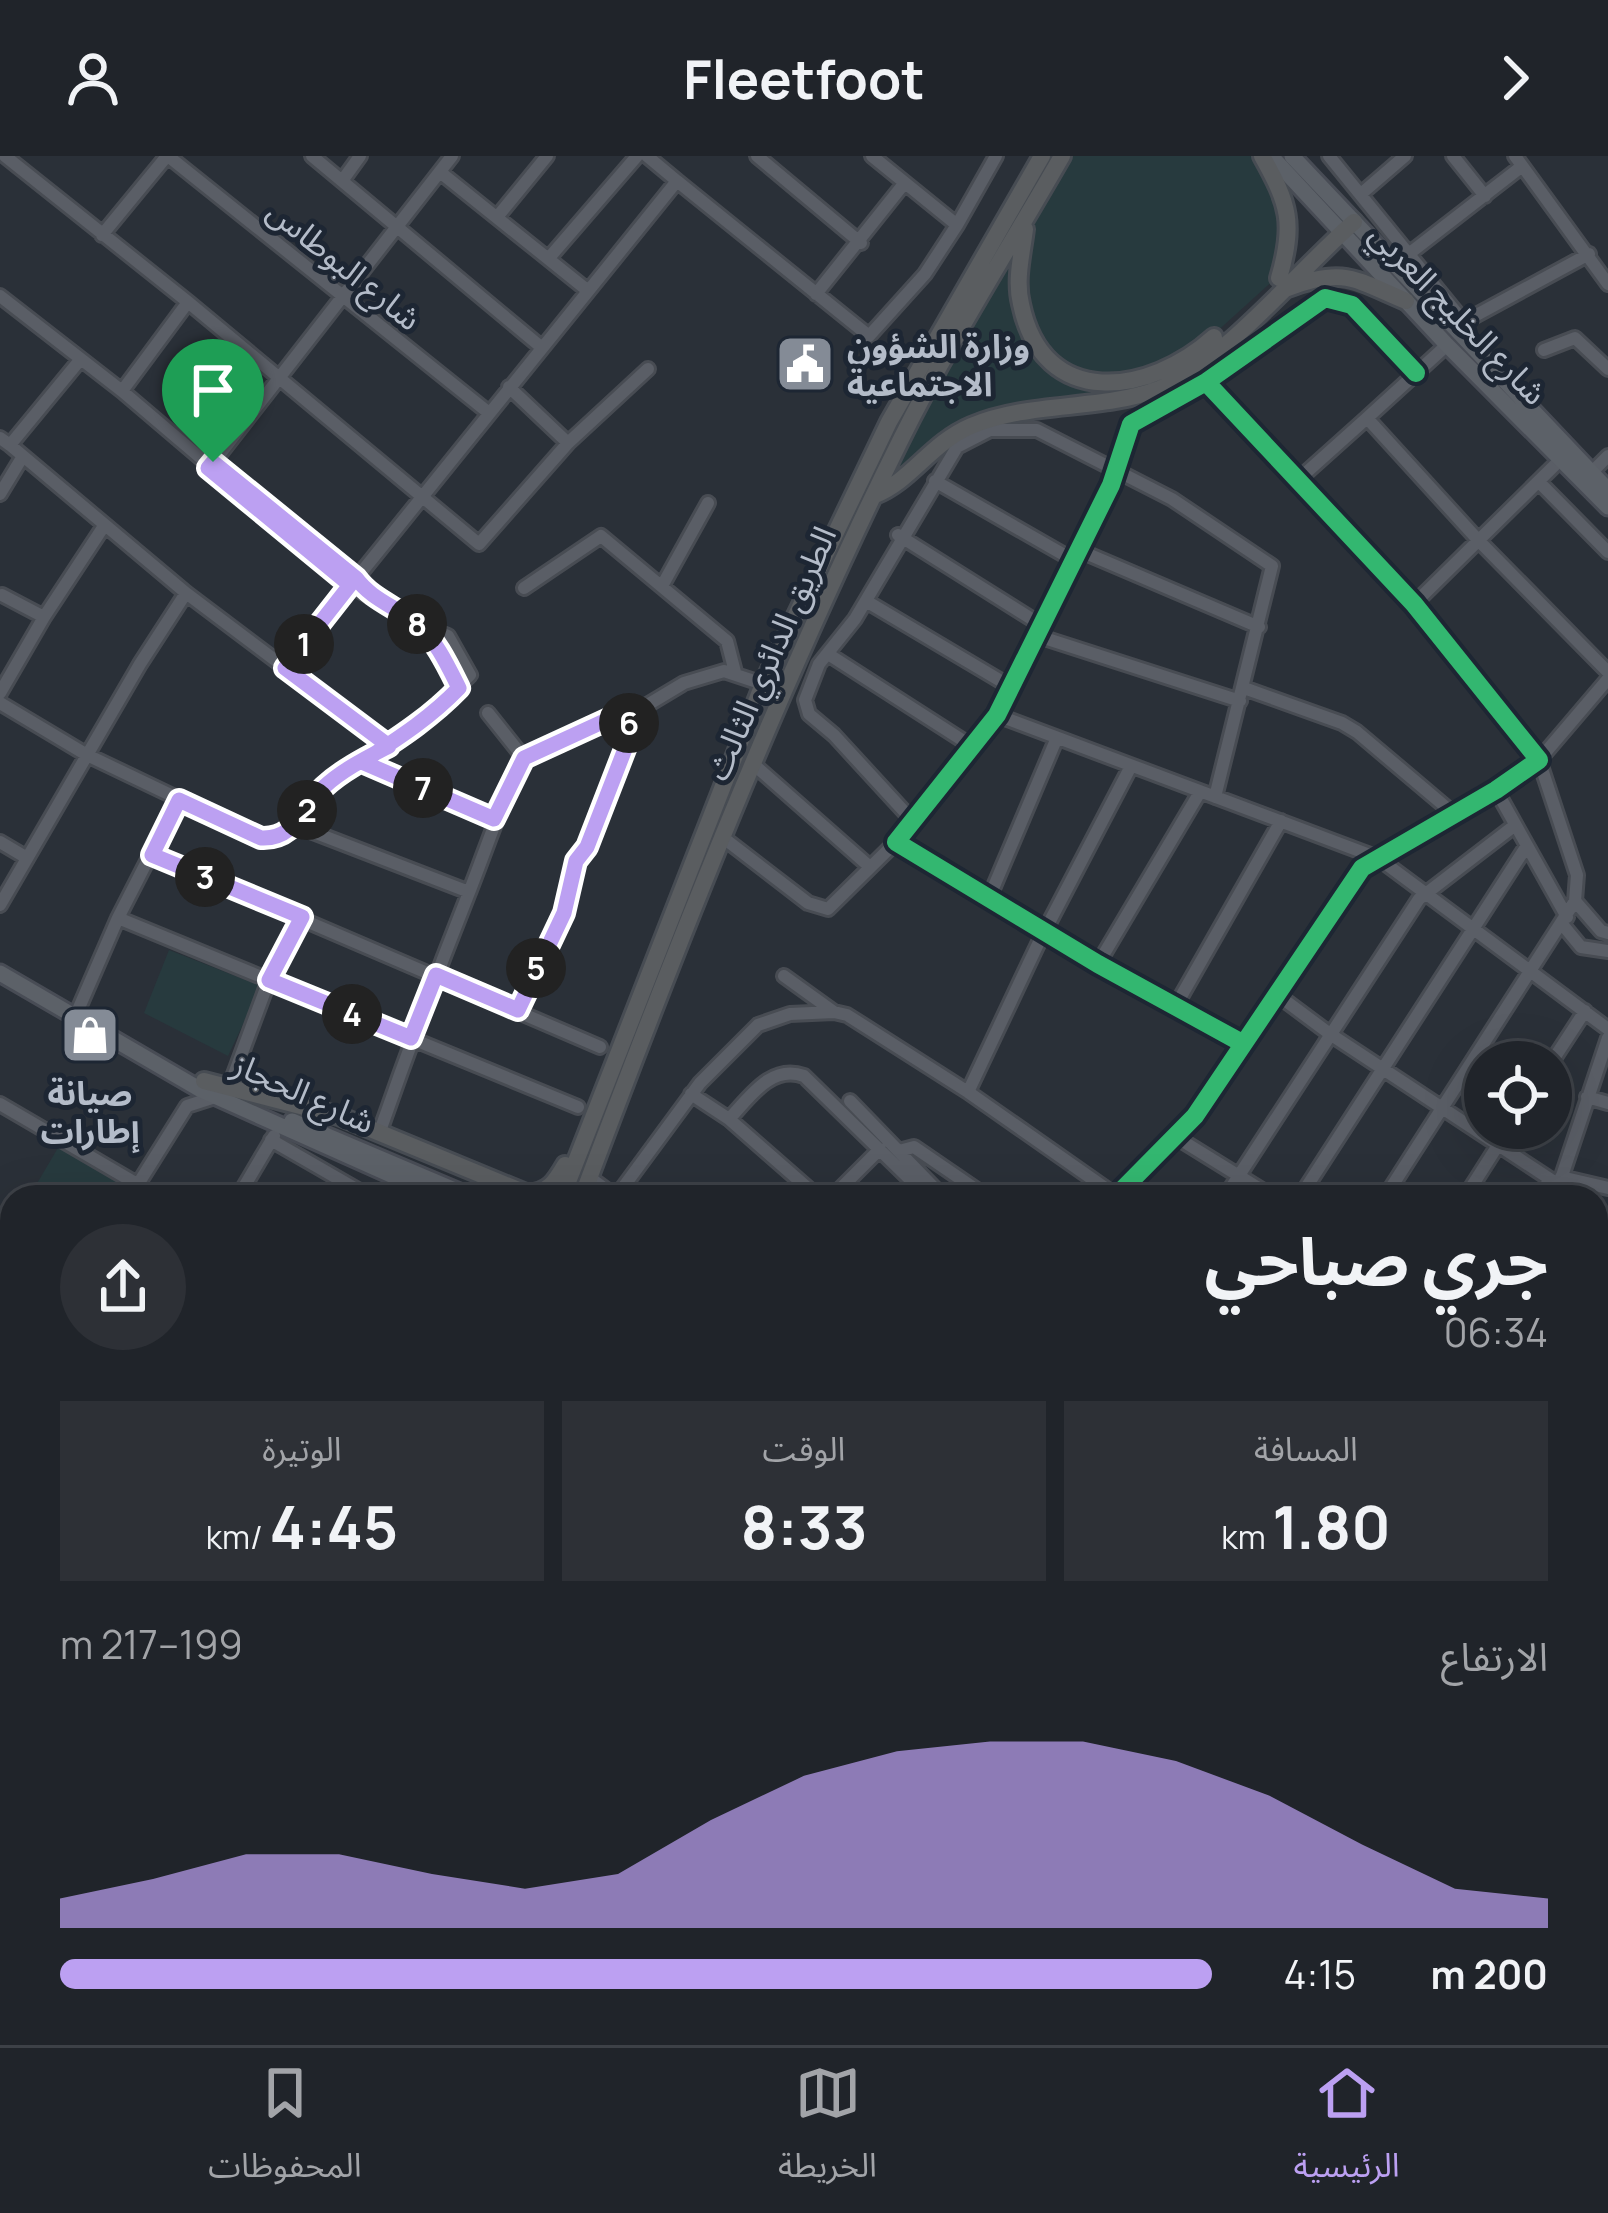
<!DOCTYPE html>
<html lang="ar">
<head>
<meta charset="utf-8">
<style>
  :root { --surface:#20242a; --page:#2d3036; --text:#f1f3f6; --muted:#a2a4a8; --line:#3d4147; --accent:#bca0f2 }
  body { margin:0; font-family:Manrope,"Noto Sans Arabic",sans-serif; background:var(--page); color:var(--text); direction:rtl; height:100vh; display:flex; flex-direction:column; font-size:45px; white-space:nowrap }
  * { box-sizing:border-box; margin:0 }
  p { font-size:39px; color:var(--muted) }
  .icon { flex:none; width:66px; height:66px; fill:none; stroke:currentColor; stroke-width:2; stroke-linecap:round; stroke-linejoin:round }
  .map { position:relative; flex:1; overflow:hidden; direction:ltr }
  .sheet { position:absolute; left:0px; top:1029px; width:1608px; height:861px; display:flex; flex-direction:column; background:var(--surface); border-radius:36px 36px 0 0; box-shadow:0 12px 48px #0002,0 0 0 3px var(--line); direction:rtl }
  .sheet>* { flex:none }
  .tools { position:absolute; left:1464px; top:885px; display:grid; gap:24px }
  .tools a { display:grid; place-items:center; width:108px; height:108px; border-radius:50%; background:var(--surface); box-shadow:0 12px 48px #0002,0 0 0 3px var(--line); font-size:60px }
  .pin { position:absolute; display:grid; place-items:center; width:102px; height:102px; color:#fff; margin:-123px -51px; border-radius:50% 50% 50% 0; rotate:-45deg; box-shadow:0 0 12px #0007 }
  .pin .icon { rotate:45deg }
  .km { position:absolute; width:60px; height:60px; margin:-30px; border-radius:50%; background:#222; color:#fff; font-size:33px; line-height:60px; text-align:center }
  .round { display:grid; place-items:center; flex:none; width:126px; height:126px; border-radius:63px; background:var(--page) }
  .summary { display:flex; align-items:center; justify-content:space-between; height:204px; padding:0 60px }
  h1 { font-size:66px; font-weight:700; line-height:90px }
  .metrics { display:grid; grid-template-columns:repeat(3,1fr); gap:18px; height:204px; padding:12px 60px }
  .metrics div { display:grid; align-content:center; border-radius:0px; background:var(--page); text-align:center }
  .metrics b { font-size:60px; font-weight:700 }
  .metrics small { font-size:33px; font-weight:400 }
  .metrics p { font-size:33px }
  .chart { height:336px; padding:24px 60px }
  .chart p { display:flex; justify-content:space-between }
  .chart svg { width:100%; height:216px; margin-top:12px; fill:var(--accent); opacity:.7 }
  ul { padding:0 60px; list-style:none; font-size:39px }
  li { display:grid; grid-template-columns:192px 144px 1fr; align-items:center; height:90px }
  li i { height:30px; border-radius:15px; background:var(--accent) }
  header { display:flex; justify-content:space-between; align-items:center; height:156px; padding:0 60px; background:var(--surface); font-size:54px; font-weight:700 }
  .dock { display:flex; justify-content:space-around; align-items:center; height:168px; border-top:3px solid var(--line); background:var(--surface); font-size:33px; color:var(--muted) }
  .dock a { display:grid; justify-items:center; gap:6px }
  .dock .selected { color:var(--accent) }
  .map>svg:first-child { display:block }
  .green { fill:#273a3e }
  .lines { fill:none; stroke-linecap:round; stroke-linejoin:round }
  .minor-casing { stroke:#484c53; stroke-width:18 }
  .major-casing { stroke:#484c55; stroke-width:21 }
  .highway-casing { stroke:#474c53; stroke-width:22 }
  .minor { stroke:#5a5e66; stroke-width:12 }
  .major { stroke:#5c6168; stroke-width:15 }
  .highway { stroke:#5a5d60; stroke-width:16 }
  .cycleway-casing { stroke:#1d2633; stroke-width:26 }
  .cycleway { stroke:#33b770; stroke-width:18 }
  .route-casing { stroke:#fff; stroke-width:24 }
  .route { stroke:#bca0f2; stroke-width:15 }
  .labels { text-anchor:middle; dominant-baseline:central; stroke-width:10; stroke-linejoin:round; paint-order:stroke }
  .street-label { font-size:33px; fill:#b4bcc9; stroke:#1d2633 }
  .poi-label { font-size:33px; font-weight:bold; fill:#b4bcc9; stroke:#1d2633; text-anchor:start }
</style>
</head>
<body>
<header><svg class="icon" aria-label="forward" viewBox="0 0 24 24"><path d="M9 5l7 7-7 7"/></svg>Fleetfoot<svg class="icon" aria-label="person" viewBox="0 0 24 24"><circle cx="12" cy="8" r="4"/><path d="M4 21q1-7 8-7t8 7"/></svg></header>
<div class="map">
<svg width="1608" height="1889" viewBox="0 0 1608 1889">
  <rect width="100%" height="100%" fill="#2a3038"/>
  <path class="green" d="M1067 0H1260L1285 52 1278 120 1203 188 1147 221 1080 219 1047 196 1023 143 1030 65Z
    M1024 68 1016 131 1057 212 1115 229 1121 240 1012 253 878 336Z
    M169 794 261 830 228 900 144 857Z
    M62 985 137 1028 130 1041H29Z"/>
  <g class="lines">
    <g class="minor-casing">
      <path id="minor" d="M5 0 188 146 479 388 568 287 509 231
        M168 0 489 257
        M312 0 541 191
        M757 0 861 87
        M872 0 957 69 996 0
        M1329 0 1464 166
        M1453 0 1485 40
        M1515 0 1608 128
        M440 16 587 134
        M342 25 360 0
        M677 25 869 180 925 118 957 69
        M1361 38 1405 0
        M498 60 547 0
        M102 79 167 0
        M1410 97 1521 11
        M549 102 637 0
        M816 138 903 29
        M0 140 122 235 350 429 414 466 448 480 470 519 409 578 324 631 295 669
        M1458 169 1589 98
        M1544 194 1575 182 1608 213
        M122 235 188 146
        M1367 262 1447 189
        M0 282 10 289 80 204
        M568 287 648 213
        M10 289 186 437
        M209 312 452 0
        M1591 317 1608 300
        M1299 323 1367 262 1479 385 1608 516
        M935 325 1073 404
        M1539 326 1608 396
        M0 338 23 300
        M303 379 360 428
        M898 379 1043 470
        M1076 393 1259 471
        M662 430 708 347
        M524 432 601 380 727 485 735 516
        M2 439 44 461
        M866 445 1011 531
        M1414 448 1560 304
        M420 470 459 532
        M1038 480 1240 545
        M828 498 973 591
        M285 511 677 25 647 0
        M1244 532 1342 567 1357 576 1454 658
        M0 537 44 461 104 370
        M0 547 87 599 179 643 118 762 75 861
        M488 557 523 601
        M997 559 1378 702 1608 873
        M362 606 494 663
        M752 607 870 711
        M1496 634 1567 761
        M179 643 261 682H272L295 669 469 736
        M912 664 834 579 809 558 805 544 819 508 855 463 957 291 990 274H1037L1172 343 1272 410 1215 641
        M721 680 808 747 828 753 896 686
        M0 686 27 702
        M152 699 600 891
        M989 742 1056 584
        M1575 745 1601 775 1608 777
        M0 749 140 508 186 437 389 590
        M118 762 578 951
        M1562 768 1581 791 1608 795
        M1098 808 1200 636
        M784 820 834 856
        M1275 837 1330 878 1559 1029
        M1175 851 1281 665
        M518 854 564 757 576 705 587 691 639 554 684 527 724 515 763 528
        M1242 887 1098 808 896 686 997 559 1111 329 1131 268 1206 226 1325 142 1352 149 1416 217
        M1551 907 1585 855
        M230 929 269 824 302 761
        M968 936 1039 786 1130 612
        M691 938 729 963 818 1041
        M1587 941 1608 947
        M850 945 943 1041
        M0 948 137 1028
        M729 963C750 941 771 908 804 920L928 1041
        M380 975C408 895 437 817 468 739 487 691 501 647 523 601L624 556 636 557
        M1176 981 1273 1041
        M271 984 370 1041
        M899 995 914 991 987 1041
        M589 1021 616 1041 700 927 758 869 790 858 834 856 847 859 968 936 1118 1041
        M1561 1021 1608 1032
        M130 1041 187 950 215 941
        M238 1041 274 980
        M832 1041 880 993
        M1115 1041 1195 960 1362 712 1496 634 1539 604 1414 448 1206 226
        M1225 1041 1419 743 1514 670
        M1300 1041 1526 691
        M1385 1041 1575 745 1577 719 1539 604 1608 523
        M1465 1041 1509 972
        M1539 1041 1550 1023
        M1555 1041 1608 882
        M0 1088 12 1094
        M1596 1116 1608 1119
        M1596 1193 1608 1148
        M0 1214 12 1220
        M1596 1279 1608 1278
        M0 1341 12 1348
        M1596 1404 1608 1396
        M0 1466 12 1445
        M1596 1470 1608 1476
        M0 1661 12 1640
        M1596 1717 1608 1709
        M0 1808 12 1813
        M681 1878 709 1889
        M910 1878 938 1889
        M1215 1878 1225 1889
        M1567 1878 1568 1889
        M201 1889 205 1878
        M389 1889 393 1878
        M477 1889 482 1878
        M727 1889 732 1878
        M819 1889 824 1878
        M984 1889 989 1878
        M1059 1889 1063 1878
        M1272 1889 1279 1878"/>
    </g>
    <g class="major-casing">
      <path id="major" d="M1271 0 1447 189 1608 351
        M1292 0 1608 334
        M0 817 201 934 440 1041
        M292 965 471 1041
        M1328 1878 1338 1889"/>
    </g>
    <g class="highway-casing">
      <path id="highway" d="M1262 0C1289 48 1295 68 1279 122
        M1025 73C1022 98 1015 124 1021 148 1043 255 1150 239 1214 181
        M1288 132C1344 111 1354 123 1406 145
        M875 339C911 325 931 287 971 270 1031 245 1099 255 1159 233 1220 210 1302 111 1354 66
        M204 925 339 960 528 1038C549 1036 555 1026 565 1009
        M562 1041 763 528 889 266 1042 0
        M582 1041C678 785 778 531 900 285 948 188 1008 94 1062 0
        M244 1889 248 1878
        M262 1889 267 1878"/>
    </g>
    <use href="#minor" class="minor"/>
    <use href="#major" class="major"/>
    <use href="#highway" class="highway"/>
    <g class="cycleway-casing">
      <path id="cycleway" d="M1242 887 1098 808 896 686 997 559 1111 329 1131 268 1206 226 1325 142 1352 149 1416 217
        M1115 1041 1195 960 1362 712 1496 634 1539 604 1414 448 1206 226"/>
    </g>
    <use href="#cycleway" class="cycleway"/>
  </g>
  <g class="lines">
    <g class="route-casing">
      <path id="route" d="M213 306 208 312 350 429 285 512 389 590C368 601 342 614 324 631 303 650 296 684 261 682L179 644 152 699 302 761 269 824 411 882 436 819 518 854 564 757 576 705 587 691 632 575 624 556 524 602 494 663 362 606C397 583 429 563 459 532 449 512 435 482 417 468 397 451 372 444 356 422L213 306"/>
    </g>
    <use href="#route" class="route"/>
  </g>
  <defs>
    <g id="civic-square" transform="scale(3)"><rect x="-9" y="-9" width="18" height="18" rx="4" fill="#848b96" stroke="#1d2633"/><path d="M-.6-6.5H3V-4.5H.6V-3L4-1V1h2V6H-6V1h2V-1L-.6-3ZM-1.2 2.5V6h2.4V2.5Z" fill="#fff"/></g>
    <g id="shop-square" transform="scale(3)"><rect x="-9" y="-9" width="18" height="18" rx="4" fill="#848b96" stroke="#1d2633"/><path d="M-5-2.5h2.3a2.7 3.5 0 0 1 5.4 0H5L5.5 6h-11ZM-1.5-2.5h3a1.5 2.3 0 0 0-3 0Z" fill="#fff"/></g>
  </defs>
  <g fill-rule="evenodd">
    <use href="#civic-square" x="805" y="208"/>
    <use href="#shop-square" x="90" y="879"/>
  </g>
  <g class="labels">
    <g class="street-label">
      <text transform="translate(345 108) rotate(39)">شارع البوطاس</text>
      <text transform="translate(1459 157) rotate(46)">شارع الخليج العربي</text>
      <text transform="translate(770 497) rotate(-66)">الطريق الدائري الثالث</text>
      <text transform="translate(304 936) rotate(24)">شارع الحجاز</text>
    </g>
    <g class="poi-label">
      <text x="847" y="189">وزارة الشؤون<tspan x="847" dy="38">الاجتماعية</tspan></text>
      <text x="90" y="936" text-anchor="middle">صيانة<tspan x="90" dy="38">إطارات</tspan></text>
    </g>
  </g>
</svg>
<div class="tools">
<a><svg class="icon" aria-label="locate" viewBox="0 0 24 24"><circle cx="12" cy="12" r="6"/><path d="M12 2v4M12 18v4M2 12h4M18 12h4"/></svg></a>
</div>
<div class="pin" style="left:213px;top:306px;background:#1e9e55"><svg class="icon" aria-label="arrive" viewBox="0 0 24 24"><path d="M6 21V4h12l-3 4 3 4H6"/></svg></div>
<b class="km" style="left:304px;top:488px">1</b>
<b class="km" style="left:307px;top:654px">2</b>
<b class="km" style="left:205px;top:721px">3</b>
<b class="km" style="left:352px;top:858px">4</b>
<b class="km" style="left:536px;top:812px">5</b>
<b class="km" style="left:629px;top:567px">6</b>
<b class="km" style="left:423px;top:632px">7</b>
<b class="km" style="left:417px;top:468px">8</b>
<section class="sheet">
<div class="summary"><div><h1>جري صباحي</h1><p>06:34</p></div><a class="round"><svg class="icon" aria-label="share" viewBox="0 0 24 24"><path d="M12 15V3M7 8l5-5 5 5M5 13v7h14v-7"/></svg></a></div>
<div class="metrics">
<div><p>المسافة</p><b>1.80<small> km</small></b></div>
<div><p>الوقت</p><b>8:33</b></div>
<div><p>الوتيرة</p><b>4:45<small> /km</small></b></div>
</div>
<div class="chart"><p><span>الارتفاع</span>199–217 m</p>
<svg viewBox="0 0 160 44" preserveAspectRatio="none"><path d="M0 44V38L10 34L20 29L30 29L40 33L50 36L60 33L70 22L80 13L90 8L100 6L110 6L120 10L130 17L140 27L150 36L160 38V44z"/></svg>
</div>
<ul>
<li><b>200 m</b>4:15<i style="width:100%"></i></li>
</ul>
</section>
</div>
<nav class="dock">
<a class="selected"><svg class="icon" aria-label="home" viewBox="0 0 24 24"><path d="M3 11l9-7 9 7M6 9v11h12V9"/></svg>الرئيسية</a>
<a><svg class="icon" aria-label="map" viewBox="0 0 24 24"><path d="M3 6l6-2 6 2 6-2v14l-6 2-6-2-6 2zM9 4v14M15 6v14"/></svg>الخريطة</a>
<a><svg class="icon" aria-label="saved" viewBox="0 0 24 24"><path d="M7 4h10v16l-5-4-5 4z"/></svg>المحفوظات</a>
</nav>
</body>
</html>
